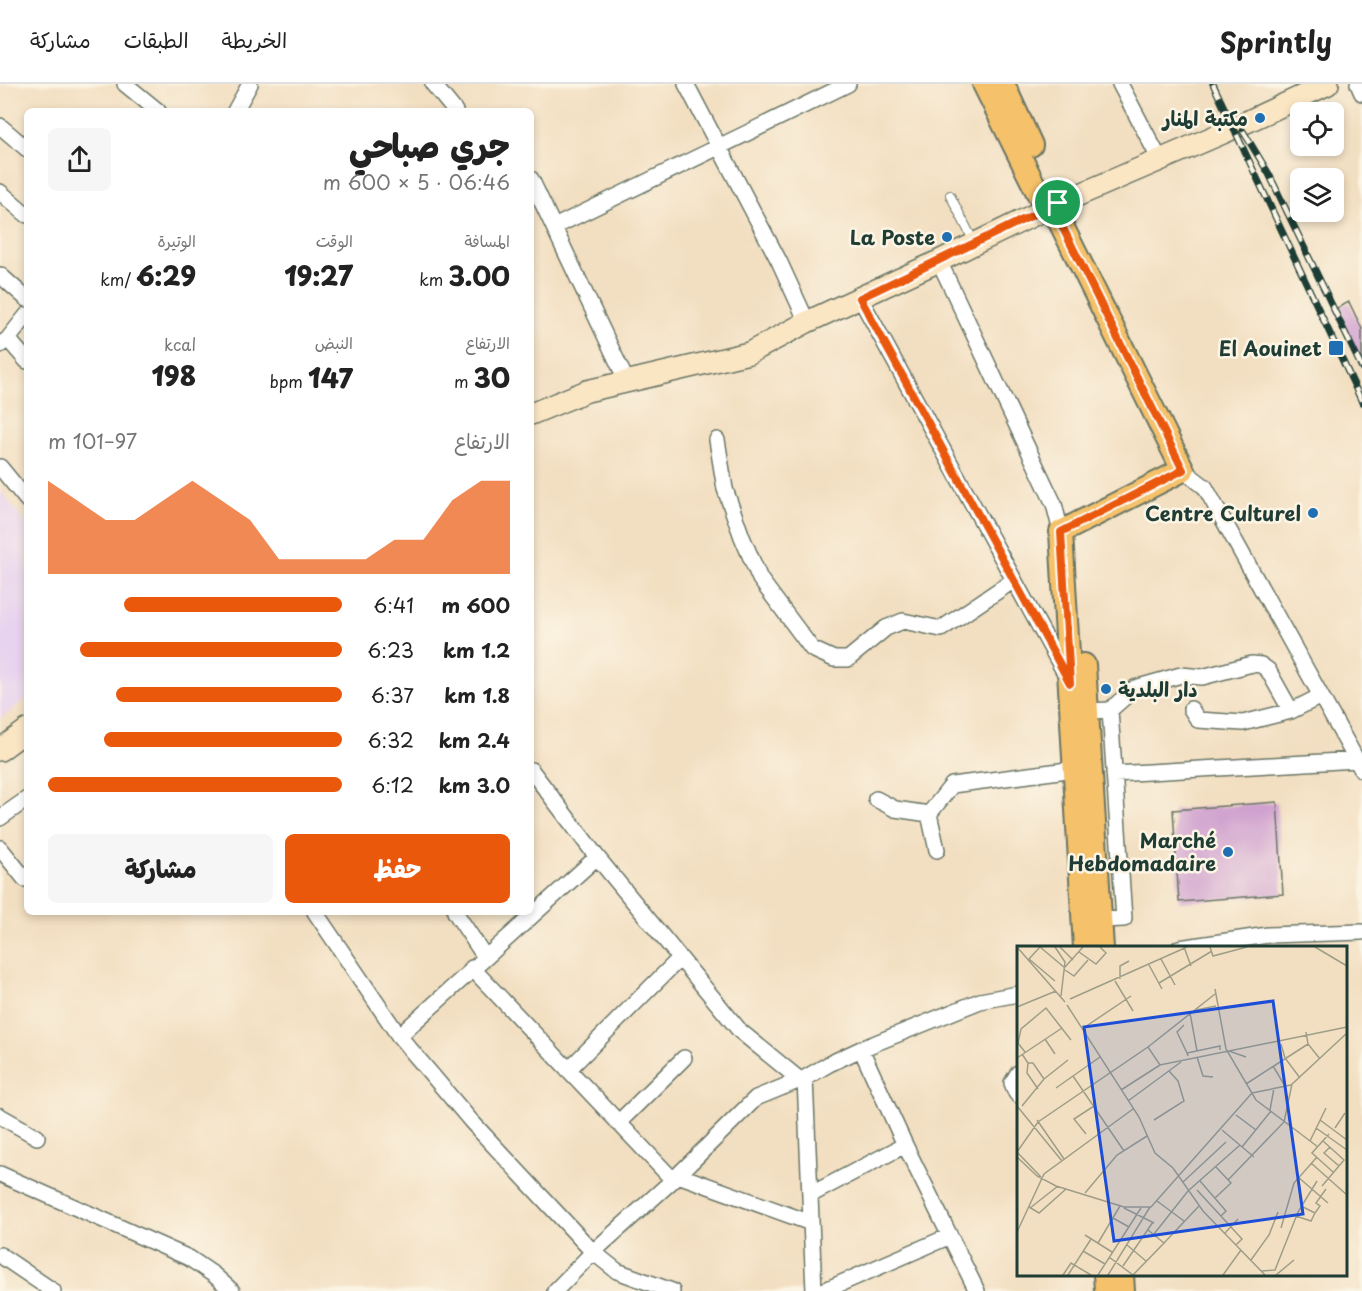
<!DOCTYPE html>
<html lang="ar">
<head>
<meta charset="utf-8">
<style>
  :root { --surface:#fff; --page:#f6f6f6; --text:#222; --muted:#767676; --line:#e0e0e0; --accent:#ea580c }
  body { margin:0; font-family:"Playpen Sans","Playpen Sans Arabic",sans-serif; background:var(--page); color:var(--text); direction:rtl; height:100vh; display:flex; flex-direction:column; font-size:22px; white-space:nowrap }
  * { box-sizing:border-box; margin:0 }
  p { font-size:20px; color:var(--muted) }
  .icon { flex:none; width:33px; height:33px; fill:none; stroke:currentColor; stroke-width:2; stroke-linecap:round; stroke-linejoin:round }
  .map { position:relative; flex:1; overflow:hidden; direction:ltr }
  .drawer { position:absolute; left:24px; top:24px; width:510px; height:807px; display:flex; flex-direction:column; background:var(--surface); border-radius:9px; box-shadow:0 3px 9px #0003; direction:rtl }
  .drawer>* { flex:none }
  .controls { position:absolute; left:1290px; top:18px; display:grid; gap:12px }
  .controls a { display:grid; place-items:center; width:54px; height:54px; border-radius:9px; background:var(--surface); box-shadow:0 3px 9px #0003; font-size:30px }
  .pin { position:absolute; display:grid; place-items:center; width:51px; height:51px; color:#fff; margin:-26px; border:3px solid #fff; border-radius:50%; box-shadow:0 2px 6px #0007 }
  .round { display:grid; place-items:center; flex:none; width:63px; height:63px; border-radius:9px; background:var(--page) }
  .overview { display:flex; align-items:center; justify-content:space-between; height:102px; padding:0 24px }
  h1 { font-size:33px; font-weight:800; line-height:45px }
  .stats { display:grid; grid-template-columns:repeat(3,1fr); gap:9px; height:102px; padding:6px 24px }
  .stats div { display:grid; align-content:center }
  .stats b { font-size:26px; font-weight:800 }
  .stats small { font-size:16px; font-weight:400 }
  .stats p { font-size:16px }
  .chart { height:168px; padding:12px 24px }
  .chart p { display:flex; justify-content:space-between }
  .chart svg { width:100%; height:108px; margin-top:6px; fill:var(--accent); opacity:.7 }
  .action { display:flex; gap:12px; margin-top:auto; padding:12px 24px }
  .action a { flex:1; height:69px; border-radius:9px; background:var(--accent); color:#fff; font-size:24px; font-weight:800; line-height:69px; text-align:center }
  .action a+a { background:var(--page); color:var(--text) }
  ul { padding:0 24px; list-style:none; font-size:20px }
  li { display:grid; grid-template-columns:96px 72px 1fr; align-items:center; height:45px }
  li i { height:15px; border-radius:8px; background:var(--accent) }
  header { display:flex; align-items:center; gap:36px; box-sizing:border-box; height:84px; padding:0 30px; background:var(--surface); border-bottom:2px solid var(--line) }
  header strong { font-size:28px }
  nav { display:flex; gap:33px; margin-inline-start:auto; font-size:21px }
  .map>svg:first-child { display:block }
  .built { fill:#e7d2ef }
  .building { fill:#d0a1cf }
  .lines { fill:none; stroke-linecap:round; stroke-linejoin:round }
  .lane-casing { stroke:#697565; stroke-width:10 }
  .street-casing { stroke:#697565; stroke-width:18 }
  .secondary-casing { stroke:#697565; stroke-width:24 }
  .primary-casing { stroke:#697565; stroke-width:26 }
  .lane { stroke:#fff; stroke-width:8 }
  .street { stroke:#fff; stroke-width:15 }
  .secondary { stroke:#fbe6c4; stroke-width:21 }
  .primary { stroke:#f5c16b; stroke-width:22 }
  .rail-casing { stroke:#1f3d34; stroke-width:7 }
  .rail { stroke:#fcf5e5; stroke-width:4.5; stroke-dasharray:14; stroke-linecap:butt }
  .route-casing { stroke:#fff; stroke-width:12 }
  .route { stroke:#ea580c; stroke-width:8 }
  .poi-dot { fill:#1f6fb2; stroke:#fcf5e5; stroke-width:2 }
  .labels { text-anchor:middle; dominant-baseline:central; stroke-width:5; stroke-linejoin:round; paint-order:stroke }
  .poi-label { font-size:20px; font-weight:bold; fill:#1f3d34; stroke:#fcf5e5; text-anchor:end }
  .inset-road { fill:none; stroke:#9e9e88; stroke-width:1.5 }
  .view { fill:#1d4ed8; fill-opacity:0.15; stroke:#1d4ed8; stroke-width:3 }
  .inset-edge { fill:none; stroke:#1f3d34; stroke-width:3 }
</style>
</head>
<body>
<header>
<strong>Sprintly</strong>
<nav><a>الخريطة</a><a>الطبقات</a><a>مشاركة</a></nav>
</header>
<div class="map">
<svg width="1362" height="1207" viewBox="0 0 1362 1207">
  <rect width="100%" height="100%" fill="#fcf5e5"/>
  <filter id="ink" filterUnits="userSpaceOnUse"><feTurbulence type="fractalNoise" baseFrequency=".0167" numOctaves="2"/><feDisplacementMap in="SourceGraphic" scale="12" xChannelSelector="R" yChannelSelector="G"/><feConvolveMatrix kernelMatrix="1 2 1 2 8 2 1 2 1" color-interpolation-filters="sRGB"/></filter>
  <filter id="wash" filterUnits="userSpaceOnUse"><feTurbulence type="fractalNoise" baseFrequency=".008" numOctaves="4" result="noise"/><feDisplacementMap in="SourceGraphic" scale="24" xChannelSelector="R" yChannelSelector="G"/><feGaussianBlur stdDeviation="1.35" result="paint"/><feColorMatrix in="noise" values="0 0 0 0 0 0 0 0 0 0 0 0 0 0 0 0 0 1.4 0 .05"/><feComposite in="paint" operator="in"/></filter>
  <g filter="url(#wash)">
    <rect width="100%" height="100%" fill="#f2dec0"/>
    <path class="built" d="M0 406 27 441V614L0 635Z"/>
    <g id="blocks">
      <path class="building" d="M1349 218 1362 245V281L1335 225Z
        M1277 718 1283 810 1179 818 1173 726Z"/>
    </g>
  </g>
  <g filter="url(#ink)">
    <use href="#blocks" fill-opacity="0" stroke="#697565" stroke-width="1.5"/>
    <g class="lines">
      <g class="lane-casing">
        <path id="lane" d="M950 111 974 158"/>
      </g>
      <g class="street-casing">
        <path id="street" d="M125 0 158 27
          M433 0 455 27
          M686 0 779 177 807 238
          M1120 0 1160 76
          M1358 0 1362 9
          M235 27 250 0
          M0 42 27 65
          M531 95 627 298
          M0 108 27 131
          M554 143 848 0
          M939 177 1054 420 1061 448
          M0 191 27 215
          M860 214 1067 593
          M8 255 27 277
          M0 261 8 255 27 231
          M717 356 725 405 742 453 760 495 812 565 834 575H848L886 544 903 537 941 545 1014 496
          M0 383 27 416
          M1183 386 1205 403 1362 686
          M1191 625 1198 636 1243 639 1291 627 1321 612
          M1110 626 1135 604 1181 591 1202 593 1252 580 1261 581 1268 586 1291 627
          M1087 627 1110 626 1124 835 1101 836
          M531 686 597 773 740 947 800 996
          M1114 690 1357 676
          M876 715 895 725 929 730
          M0 734 27 715
          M0 764 25 795
          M937 766 929 730 952 701 1075 685
          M315 828 399 952 471 1037 593 1168 617 1187 672 1207
          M455 828 485 873
          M1179 864 1268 851 1362 848
          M472 884 673 1096
          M399 952 597 773
          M861 965 905 1061 977 1207
          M568 986 680 874
          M1018 989 1012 999 1016 1009 1018 1011
          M805 994 814 1207
          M0 1032 37 1053
          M618 1039 684 974
          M0 1090 189 1174 214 1191 232 1207
          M678 1091 811 1139
          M810 1111 905 1061
          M0 1171 53 1207
          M555 1207 593 1168 673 1096 756 1014 805 994 829 980 861 965 980 917 1018 910
          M823 1207 950 1152"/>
      </g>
      <g class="secondary-casing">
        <path id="secondary" d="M531 330 587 307 749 269 807 238 939 177 1046 125 1225 48 1328 0
          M0 666 27 646"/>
      </g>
      <g class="primary-casing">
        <path id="primary" d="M984 0 1046 125 1058 134 1183 386 1061 448 1085 864
          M1003 0 1031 61
          M1084 581 1102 864
          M1105 1190 1106 1207
          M1122 1190 1123 1207"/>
      </g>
      <use href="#lane" class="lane"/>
      <use href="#street" class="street"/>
      <use href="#secondary" class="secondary"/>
      <use href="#primary" class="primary"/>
      <g class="rail-casing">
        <path id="rail" d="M1213 0 1362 318
          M1243 47 1269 90 1362 284"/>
      </g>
      <use href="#rail" class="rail"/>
    </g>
  </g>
  <g class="lines" filter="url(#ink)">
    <g class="route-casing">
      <path id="route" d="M1058 119V134L1183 386 1061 448 1070 599 860 214Z"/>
    </g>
    <use href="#route" class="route"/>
  </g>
  <g class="poi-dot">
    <circle cx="1260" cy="34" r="6"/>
    <circle cx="947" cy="153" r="6"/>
    <rect x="1328" y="256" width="16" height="16" rx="3"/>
    <circle cx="1313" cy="429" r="6"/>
    <circle cx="1106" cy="605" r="6"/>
    <circle cx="1228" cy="768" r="6"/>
  </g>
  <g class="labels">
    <g class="poi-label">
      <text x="1248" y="34">مكتبة المنار</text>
      <text x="935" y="153">La Poste</text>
      <text x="1322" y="264">El Aouinet</text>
      <text x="1301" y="429">Centre Culturel</text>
      <text x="1118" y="605" text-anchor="start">دار البلدية</text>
      <text x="1216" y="756">Marché<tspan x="1216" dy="23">Hebdomadaire</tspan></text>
    </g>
  </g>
  <g transform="translate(1017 862)">
    <rect width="330" height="330" fill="#f2dec0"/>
    <path class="inset-road" d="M0 1 48 56M38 1 48 16 44 50M43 1 56 14M167 1 174 20M193 1 196 10 230 1M298 1 330 20M62 6 79 18 89 7 83 1M144 13 158 39M132 19 145 43M48 21 66 1M48 24 57 30 71 14M103 33V20L112 15M38 35 12 13 23 1 48 22M98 35 116 65M142 37 195 5M198 43 209 103 239 154 301 201M53 53 170 1M50 59 122 171 138 207 156 222 186 265 248 329M0 61 39 45M179 64 199 60M173 67 180 105M167 79 160 86 170 107M65 83 114 50M289 86 291 98 303 113M28 93 38 108M264 98 268 112 283 132M131 101 198 48M212 105 229 111M8 106 1 97 4 83 29 62 54 94M5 108 11 117 10 127 21 143M171 110 170 107 203 100V104M180 111 186 130 196 131M0 112 45 82M11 117H16L27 133M256 120 268 140M56 130 107 205M229 138 291 98M39 142 83 111M104 144 143 119M235 147 274 139 330 87M111 155 164 116M0 160 45 215M5 160 27 133 51 114M253 164 257 142M219 169 239 184M20 174 47 213M137 174 167 155 161 135 152 125M303 174 330 194M299 182 330 204M318 182 328 167M205 184 237 211M69 188 57 173 77 160M312 188 295 207 316 226M293 195 309 162M225 201 254 165M313 201 307 207 322 220M0 206 24 231M0 206 21 176 131 101 143 119 330 81M0 211 20 230 39 240 107 261H134L235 147M294 217 330 249M281 231 311 257M211 234 267 176 275 138M183 235 209 265 204 270M166 236 209 196M305 240 327 214 306 195M180 244 225 293 219 299M68 247 100 209 130 190M198 252 214 237 199 221M140 255 167 275M284 260 298 267 303 260 299 257 309 243M12 261 22 267 49 243M13 262 41 240M107 262 137 277M279 270 294 275 298 267M96 272 112 281M264 282 277 237 300 211M0 286 27 228 116 163M208 287 221 273M137 288 171 245 223 199M68 289 95 306M81 297 103 260M147 297 182 260M110 299 129 315M66 305 88 318M92 311 116 329M234 314 252 289 261 266M106 320 136 276M244 325 258 324 281 266 300 235M46 329 54 317 74 329M51 329 74 293M81 329 124 262M91 329 133 261M116 329 147 297 131 284M206 329 224 304M259 329 277 314"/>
    <path class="view" d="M256 55 286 268 97 295 67 81Z"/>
    <rect width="330" height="330" class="inset-edge"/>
  </g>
</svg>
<div class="controls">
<a><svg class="icon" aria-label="locate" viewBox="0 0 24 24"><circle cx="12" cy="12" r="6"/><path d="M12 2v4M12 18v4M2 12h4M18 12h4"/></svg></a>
<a><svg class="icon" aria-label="layers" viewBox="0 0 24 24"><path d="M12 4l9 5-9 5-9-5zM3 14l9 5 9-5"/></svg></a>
</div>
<div class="pin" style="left:1058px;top:119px;background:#1e9e55"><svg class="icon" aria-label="arrive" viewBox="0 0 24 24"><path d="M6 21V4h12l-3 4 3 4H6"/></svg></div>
<section class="drawer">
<div class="overview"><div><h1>جري صباحي</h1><p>06:46 · 5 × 600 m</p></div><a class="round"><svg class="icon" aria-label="share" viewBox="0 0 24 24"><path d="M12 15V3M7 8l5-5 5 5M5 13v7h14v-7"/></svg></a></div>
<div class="stats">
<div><p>المسافة</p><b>3.00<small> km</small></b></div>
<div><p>الوقت</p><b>19:27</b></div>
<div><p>الوتيرة</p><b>6:29<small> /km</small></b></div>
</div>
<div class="stats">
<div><p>الارتفاع</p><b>30<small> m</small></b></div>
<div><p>النبض</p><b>147<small> bpm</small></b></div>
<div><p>kcal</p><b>198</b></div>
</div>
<div class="chart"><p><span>الارتفاع</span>97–101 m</p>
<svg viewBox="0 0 160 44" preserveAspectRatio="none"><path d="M0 44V6L10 14L20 22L30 22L40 14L50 6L60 14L70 22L80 38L90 38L100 38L110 38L120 30L130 30L140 14L150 6L160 6V44z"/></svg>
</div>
<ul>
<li><b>600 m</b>6:41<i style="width:74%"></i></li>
<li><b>1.2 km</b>6:23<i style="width:89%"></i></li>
<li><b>1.8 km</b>6:37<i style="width:77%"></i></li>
<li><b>2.4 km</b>6:32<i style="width:81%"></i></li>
<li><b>3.0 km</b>6:12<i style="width:100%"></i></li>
</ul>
<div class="action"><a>حفظ</a><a>مشاركة</a></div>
</section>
</div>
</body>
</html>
